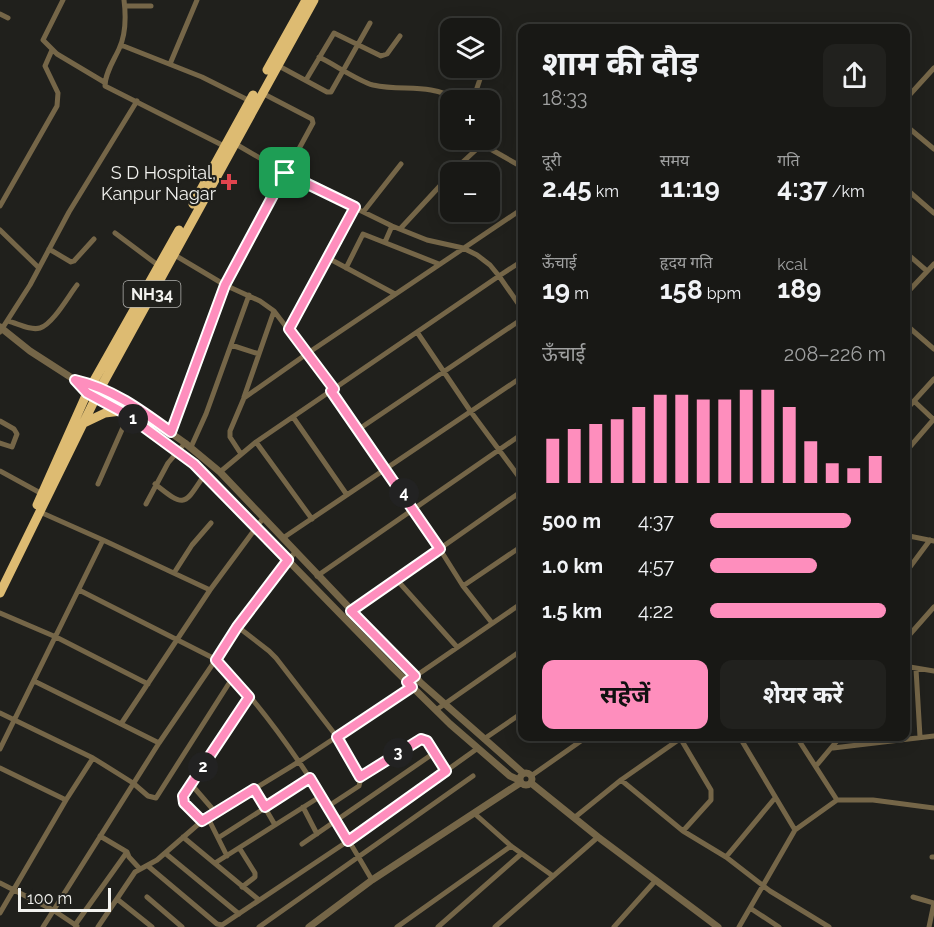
<!DOCTYPE html>
<html lang="hi">
<head>
<meta charset="utf-8">
<style>
  :root { --surface:#181815; --page:#21211e; --text:#f1f3f6; --muted:#9fa0a0; --line:#363734; --accent:#fe8ebd }
  body { margin:0; font-family:Raleway,"Noto Sans Devanagari",sans-serif; background:var(--page); color:var(--text); height:100vh; display:flex; flex-direction:column; font-size:22px; white-space:nowrap }
  * { box-sizing:border-box; margin:0 }
  p { font-size:20px; color:var(--muted) }
  .icon { flex:none; width:33px; height:33px; fill:none; stroke:currentColor; stroke-width:2; stroke-linecap:round; stroke-linejoin:round }
  .map { position:relative; flex:1; overflow:hidden }
  .drawer { position:absolute; left:518px; top:24px; width:392px; height:717px; display:flex; flex-direction:column; background:var(--surface); border-radius:12px; box-shadow:0 3px 15px #0003,0 0 0 2px var(--line) }
  .drawer>* { flex:none }
  .tools { position:absolute; left:440px; top:18px; display:grid; gap:12px }
  .tools a { display:grid; place-items:center; width:60px; height:60px; border-radius:12px; background:var(--surface); box-shadow:0 3px 15px #0003,0 0 0 2px var(--line); font-size:30px }
  .scale { position:absolute; left:18px; bottom:15px; width:93px; box-sizing:border-box; padding-left:6px; border:3px solid #f2f2ef; border-top:0; font-size:16px; line-height:21px; white-space:nowrap; color:#f2f2ef; -webkit-text-stroke:4px #20201c; paint-order:stroke }
  .pin { position:absolute; display:grid; place-items:center; width:51px; height:51px; color:#fff; margin:-26px; border-radius:12px; box-shadow:0 3px 9px #0006 }
  .km { position:absolute; width:30px; height:30px; margin:-15px; border-radius:50%; background:#222; color:#fff; font-size:16px; line-height:30px; text-align:center }
  .round { display:grid; place-items:center; flex:none; width:63px; height:63px; border-radius:12px; background:var(--page) }
  .head { display:flex; align-items:center; justify-content:space-between; height:102px; padding:0 24px }
  h1 { font-size:33px; font-weight:700; line-height:45px }
  .metrics { display:grid; grid-template-columns:repeat(3,1fr); gap:9px; height:102px; padding:6px 24px }
  .metrics div { display:grid; align-content:center }
  .metrics b { font-size:26px; font-weight:700 }
  .metrics small { font-size:16px; font-weight:400 }
  .metrics p { font-size:16px }
  .chart { height:168px; padding:12px 24px }
  .chart p { display:flex; justify-content:space-between }
  .chart svg { width:100%; height:108px; margin-top:6px; stroke:var(--accent); stroke-width:6 }
  .action { display:flex; gap:12px; margin-top:auto; padding:12px 24px }
  .action a { flex:1; height:69px; border-radius:12px; background:var(--accent); color:#111; font-size:24px; font-weight:700; line-height:69px; text-align:center }
  .action a+a { background:var(--page); color:var(--text) }
  ul { padding:0 24px; list-style:none; font-size:20px }
  li { display:grid; grid-template-columns:96px 72px 1fr; align-items:center; height:45px }
  li i { height:15px; border-radius:8px; background:var(--accent) }
  .map>svg:first-child { display:block }
  .lines { fill:none; stroke-linecap:round; stroke-linejoin:round }
  .minor { stroke:#756648; stroke-width:5 }
  .tertiary { stroke:#756648; stroke-width:7 }
  .trunk { stroke:#ddbb72; stroke-width:9 }
  .route-casing { stroke:#fff; stroke-width:12 }
  .route { stroke:#fe8ebd; stroke-width:8 }
  .health-dot { fill:#e0444e; stroke:#20201c; stroke-width:2 }
  .labels { text-anchor:middle; dominant-baseline:central; stroke-width:4.5; stroke-linejoin:round; paint-order:stroke }
  .shield { fill:#20201c; stroke:#b3b3b0; stroke-width:1.5 }
  .shield-label { font-size:16px; font-weight:bold; fill:#f2f2ef }
  .poi-label { font-size:18px; fill:#f2f2ef; stroke:#20201c; text-anchor:end }
</style>
</head>
<body>
<div class="map">
<svg width="934" height="927" viewBox="0 0 934 927">
  <rect width="100%" height="100%" fill="#20201c"/>
  <g class="lines">
    <path class="minor" d="M63 0 43 40 57 54 104 82
      M124 0C126 16 126 34 119 49 114 60 105 73 105 86L224 146
      M125 6H151
      M0 14 8 18
      M121 45 202 77 250 101
      M319 57C334 64 358 81 373 85 405 92 426 82 459 100
      M170 64 197 0
      M277 65 327 92H331L370 23
      M461 69 480 79 473 100
      M306 80 334 33 381 56 387 54 400 36
      M904 101 934 68
      M904 124 934 149
      M234 143 292 177 392 226 427 240 463 248 477 255 490 265 499 276 522 261
      M452 172 479 147 485 146 522 167
      M904 187 934 213
      M0 206 57 106 58 93 45 66 52 50
      M364 211 401 164
      M400 229 450 175
      M0 230 39 268
      M115 233 159 266
      M385 242 392 226
      M49 249 71 262 74 261 94 239
      M904 251 927 271
      M173 254 225 285 260 301 274 311 334 389
      M328 258 395 294
      M346 268 363 234 439 264
      M904 296 934 264
      M8 321C17 323 30 331 40 328 53 324 69 295 77 285
      M904 323 934 349
      M289 329 355 207
      M0 332 30 285 69 212 137 101
      M417 332 471 412 522 481
      M231 345 259 354
      M331 391 359 429
      M244 397 274 311
      M914 401 934 420
      M904 412 934 379
      M293 417 347 495
      M0 421 14 429 17 434 12 447 0 443
      M171 432 225 285 313 123 312 119 262 93
      M256 442 312 519
      M191 447 206 414 249 295
      M908 449 934 419
      M241 454 230 437V431L244 398 308 353 522 209
      M0 471 44 495
      M220 472 256 442 499 276 522 309
      M98 484 128 416
      M155 484C186 509 184 505 205 474
      M146 504 168 463 185 443
      M40 512 103 540
      M904 535 934 541
      M283 538 522 377
      M174 573 192 545 211 523
      M904 575 930 540
      M317 576 522 434
      M397 580 457 647
      M463 586 522 546
      M79 590 217 660C280 724 327 803 372 880
      M351 611 522 491
      M0 613 56 637 148 684
      M492 623 463 586 414 508 359 429 522 319
      M238 627 269 651 276 658 337 737 360 777 421 739 427 741 446 771
      M904 641 934 607
      M904 666 934 671
      M916 669 920 737
      M34 681 121 724
      M407 682 522 603
      M436 710 522 650
      M0 713 93 758 133 783 148 796 156 798 233 677
      M679 736 711 790V800L683 831
      M739 736 795 830
      M796 736 837 800
      M484 739 522 713
      M159 743 121 724 210 590
      M833 748 934 736
      M0 749 103 540 210 590 264 517
      M816 766 841 736
      M0 768 66 800
      M531 776 588 736
      M621 780 683 831 726 857 770 891 829 927
      M191 784 216 813
      M254 789 275 825
      M303 807 317 834
      M327 807 359 786 361 777
      M475 814 511 846 553 876
      M208 818 227 856
      M574 818 621 780 684 736
      M202 821 184 803 183 796 250 697
      M100 836 127 852 129 857 140 869
      M183 837 259 900
      M218 838 310 779
      M302 844 434 753
      M240 849 255 873V877L242 887
      M165 853 239 914
      M726 857 775 798
      M932 857H934
      M215 863 321 796
      M148 866 217 924 222 925 348 841 478 748
      M0 883 53 910 77 926
      M147 897 182 927
      M913 897 934 903
      M117 899 152 927
      M750 908 779 927
      M0 913 66 800 93 758
      M75 925 127 852
      M43 927 159 743 238 627 295 552
      M98 927 135 872 157 860 202 821 300 761 412 687
      M259 927 473 776
      M397 927 511 846
      M438 927 521 854
      M495 927 598 837
      M614 927 656 880
      M739 927 795 830 837 800H873L934 808
      M929 927 934 903"/>
    <path class="tertiary" d="M0 327 30 351 75 380 101 387 126 401 185 443 220 472 420 682 523 773
      M75 380 87 393 126 414 194 464 392 667 450 724 510 776 519 780
      M520 779a6 6 0 1 1 12 0a6 6 0 1 1-12 0Z
      M531 783 598 837 718 927
      M309 927 372 880 520 783"/>
    <path class="trunk" d="M267 70 306 0
      M193 204 253 95
      M84 423 105 413 121 411
      M37 505 87 393 179 230
      M0 593 101 387 314 0"/>
  </g>
  <g class="lines">
    <g class="route-casing">
      <path id="route" d="M285 173 355 207 289 329 334 389 331 391 440 549 351 611 415 676 407 682 412 687 337 737 360 777 421 739 427 741 446 771 348 841 310 778 265 807 254 789 202 821 184 803 183 796 249 697 216 660 237 627 288 560 194 464 126 414 87 393 75 380C111 388 141 410 171 432L225 285Z"/>
    </g>
    <use href="#route" class="route"/>
  </g>
  <path class="health-dot" d="M226 173h6v6h6v6h-6v6h-6v-6h-6v-6h6z"/>
  <g class="labels">
    <rect class="shield" x="123.5" y="281" width="57" height="26" rx="4.5"/>
    <g class="shield-label">
      <text x="152" y="294">NH34</text>
    </g>
    <g class="poi-label">
      <text x="216" y="172">S D Hospital,<tspan x="216" dy="21">Kanpur Nagar</tspan></text>
    </g>
  </g>
</svg>
<div class="tools">
<a><svg class="icon" aria-label="layers" viewBox="0 0 24 24"><path d="M12 4l9 5-9 5-9-5zM3 14l9 5 9-5"/></svg></a>
<a>+</a>
<a>−</a>
</div>
<div class="scale">100 m</div>
<div class="pin" style="left:285px;top:173px;background:#1e9e55"><svg class="icon" aria-label="arrive" viewBox="0 0 24 24"><path d="M6 21V4h12l-3 4 3 4H6"/></svg></div>
<b class="km" style="left:133px;top:419px">1</b>
<b class="km" style="left:203px;top:767px">2</b>
<b class="km" style="left:398px;top:753px">3</b>
<b class="km" style="left:404px;top:493px">4</b>
<section class="drawer">
<div class="head"><div><h1>शाम की दौड़</h1><p>18:33</p></div><a class="round"><svg class="icon" aria-label="share" viewBox="0 0 24 24"><path d="M12 15V3M7 8l5-5 5 5M5 13v7h14v-7"/></svg></a></div>
<div class="metrics">
<div><p>दूरी</p><b>2.45<small> km</small></b></div>
<div><p>समय</p><b>11:19</b></div>
<div><p>गति</p><b>4:37<small> /km</small></b></div>
</div>
<div class="metrics">
<div><p>ऊँचाई</p><b>19<small> m</small></b></div>
<div><p>हृदय गति</p><b>158<small> bpm</small></b></div>
<div><p>kcal</p><b>189</b></div>
</div>
<div class="chart"><p><span>ऊँचाई</span>208–226 m</p>
<svg viewBox="0 0 160 44" preserveAspectRatio="none"><path d="M5 44V26M15 44V22M25 44V20M35 44V18M45 44V13M55 44V8M65 44V8M75 44V10M85 44V10M95 44V6M105 44V6M115 44V13M125 44V27M135 44V36M145 44V38M155 44V33"/></svg>
</div>
<ul>
<li><b>500 m</b>4:37<i style="width:80%"></i></li>
<li><b>1.0 km</b>4:57<i style="width:61%"></i></li>
<li><b>1.5 km</b>4:22<i style="width:100%"></i></li>
</ul>
<div class="action"><a>सहेजें</a><a>शेयर करें</a></div>
</section>
</div>
</body>
</html>
